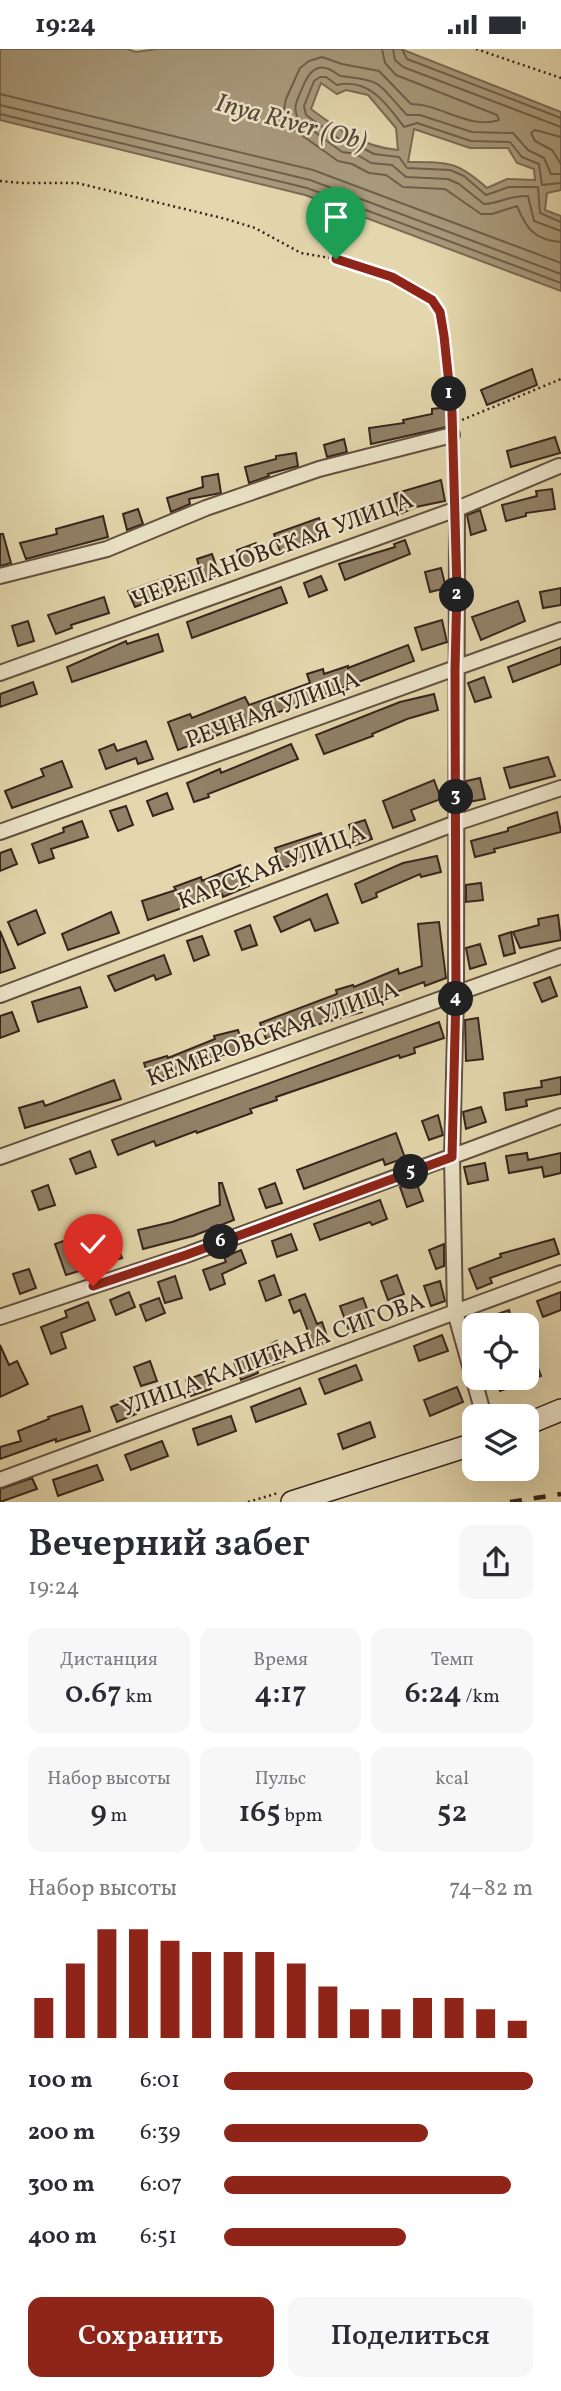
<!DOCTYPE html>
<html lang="ru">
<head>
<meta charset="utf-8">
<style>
  :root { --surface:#fff; --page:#f7f7f7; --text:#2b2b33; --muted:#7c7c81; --accent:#8f2418 }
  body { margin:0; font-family:Vollkorn,serif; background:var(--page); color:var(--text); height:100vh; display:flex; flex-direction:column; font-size:26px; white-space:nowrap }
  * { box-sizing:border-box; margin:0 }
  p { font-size:23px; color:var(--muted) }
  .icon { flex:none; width:38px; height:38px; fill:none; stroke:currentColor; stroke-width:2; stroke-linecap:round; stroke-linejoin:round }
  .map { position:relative; height:1453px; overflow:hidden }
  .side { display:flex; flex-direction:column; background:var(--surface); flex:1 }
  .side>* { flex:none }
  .fabs { position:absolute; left:462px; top:1264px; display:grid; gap:14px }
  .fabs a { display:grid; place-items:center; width:77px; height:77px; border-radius:14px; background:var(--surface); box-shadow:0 7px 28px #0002; font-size:35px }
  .pin { position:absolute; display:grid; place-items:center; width:60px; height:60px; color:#fff; margin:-72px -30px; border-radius:50% 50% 50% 0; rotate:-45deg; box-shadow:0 0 7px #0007 }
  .pin .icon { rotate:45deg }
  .km { position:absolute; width:35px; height:35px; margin:-18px; border-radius:50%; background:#222; color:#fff; font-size:19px; line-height:35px; text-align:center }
  .round { display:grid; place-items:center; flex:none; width:74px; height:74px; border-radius:14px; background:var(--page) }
  .summary { display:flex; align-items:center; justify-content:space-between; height:119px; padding:0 28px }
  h1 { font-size:38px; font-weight:600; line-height:52px }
  .stats { display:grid; grid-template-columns:repeat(3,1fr); gap:10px; height:119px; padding:7px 28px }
  .stats div { display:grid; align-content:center; border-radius:14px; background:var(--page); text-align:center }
  .stats b { font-size:30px; font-weight:600 }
  .stats small { font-size:19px; font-weight:400 }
  .stats p { font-size:19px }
  .chart { height:196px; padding:14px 28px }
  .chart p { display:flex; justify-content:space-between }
  .chart svg { width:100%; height:126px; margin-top:7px; stroke:var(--accent); stroke-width:6 }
  .cta { display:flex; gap:14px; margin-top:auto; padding:14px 28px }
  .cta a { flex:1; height:80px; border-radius:14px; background:var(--accent); color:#fff; font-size:28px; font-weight:600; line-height:80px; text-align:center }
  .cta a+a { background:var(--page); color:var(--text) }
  ul { padding:0 28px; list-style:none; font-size:23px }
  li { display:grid; grid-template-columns:112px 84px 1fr; align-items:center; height:52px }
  li i { height:18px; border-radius:9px; background:var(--accent) }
  .status { display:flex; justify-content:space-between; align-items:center; height:49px; padding:0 35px; background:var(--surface); direction:ltr }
  .status svg { height:19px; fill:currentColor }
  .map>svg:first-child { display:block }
  .water { fill:#a99a7c; stroke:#7b6b56; stroke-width:2; fill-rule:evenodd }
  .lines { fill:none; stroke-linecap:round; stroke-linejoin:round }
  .shore { stroke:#705f4c; stroke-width:2 }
  .building { fill:#918167; stroke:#37241c; stroke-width:2 }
  .minor-casing { stroke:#625140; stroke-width:18 }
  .secondary-casing { stroke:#37241c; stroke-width:24 }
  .path { stroke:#37241c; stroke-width:2.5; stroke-dasharray:2 3.5; stroke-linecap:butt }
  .minor { stroke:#ede5ca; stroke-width:14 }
  .secondary { stroke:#ede5ca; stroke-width:21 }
  .rail { stroke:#37241c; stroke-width:4.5; stroke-dasharray:12 12; stroke-linecap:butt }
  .route-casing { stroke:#fff; stroke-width:14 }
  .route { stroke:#8f2418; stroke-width:9 }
  .labels { text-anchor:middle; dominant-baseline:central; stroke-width:5; stroke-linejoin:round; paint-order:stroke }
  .street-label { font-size:24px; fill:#37241c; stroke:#ede5ca }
  .water-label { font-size:26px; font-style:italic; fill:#594739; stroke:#ede5ca }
</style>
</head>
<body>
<div class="status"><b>19:24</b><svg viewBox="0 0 49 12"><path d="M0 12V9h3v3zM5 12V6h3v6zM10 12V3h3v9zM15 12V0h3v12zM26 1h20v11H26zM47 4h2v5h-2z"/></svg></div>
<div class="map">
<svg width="561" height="1453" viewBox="0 0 561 1453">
  <rect width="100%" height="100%" fill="#e4d7ad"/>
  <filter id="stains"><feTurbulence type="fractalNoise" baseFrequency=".00286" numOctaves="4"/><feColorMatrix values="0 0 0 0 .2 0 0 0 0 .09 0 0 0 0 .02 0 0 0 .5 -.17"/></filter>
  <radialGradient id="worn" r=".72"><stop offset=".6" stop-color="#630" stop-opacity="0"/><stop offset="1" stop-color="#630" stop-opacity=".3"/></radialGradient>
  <path class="water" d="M0 0H127L136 3 157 0H401L561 63V141L547 144 545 161 561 167V242L305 146 0 71ZM321 34 337 45 346 41 368 46 396 79 398 101C363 98 339 81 311 60ZM414 80 470 99H508L517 114 534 120 535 131 507 130 487 139C457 112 448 113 408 113Z"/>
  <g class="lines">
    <path class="shore" d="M382 0 385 14 396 26 497 66 499 71C469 81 441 55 411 55L379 22 342 15 322 8 309 12 300 19 286 50 284 60 293 80 338 112 352 115 369 124 386 126 403 138 445 140 481 165H492L517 157C526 179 534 191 561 193
      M393 0 395 11 403 18 561 78
      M402 0 407 10 561 69
      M0 45 313 121 561 214
      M0 56 310 131 561 225
      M0 65 307 139 561 234
      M561 88 535 81 531 84 535 92 552 101 561 115
      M561 125H551L544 109 528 101 513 84 472 83 420 66H407C377 35 386 32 341 27 337 26 335 23 331 21 314 12 306 29 301 42 296 53 292 61 300 72L342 103 356 105 371 114 392 116 406 128 448 130 459 135 484 155C499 155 509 146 528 147L534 172 561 182
      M561 134 542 136 539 115 522 108 510 93 471 92 417 74 404 78C387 55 369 29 337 36L326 28H320L314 32 304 57 306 66 346 95 359 97 374 105 399 108 407 119 450 121 464 127 486 146 509 138H538L540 164 561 173"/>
  </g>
  <path class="building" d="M532 320 537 336 487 356 481 341Z
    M448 358 451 377 371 395 369 379 404 374 403 371 432 365V360Z
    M555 388 560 404 511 418 507 402Z
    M344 390 347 403 327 408 324 396Z
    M296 404 298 417 268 425 269 427 249 434 245 418 276 410V407Z
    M218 425 221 444 189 450 190 455 171 463 167 449 203 438 202 428Z
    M441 431 445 452 416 458 400 465 394 445Z
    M552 440 555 460 526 464V467L506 472 502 456 537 447 536 442Z
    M371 455 376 471 356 477 352 461Z
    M138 460 143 475 127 481 123 465Z
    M480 461 486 481 471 486 467 466Z
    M103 467 108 488 26 510 20 494 57 485 56 480Z
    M319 469 326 487 281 505 274 485Z
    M0 485H3L11 514 0 517Z
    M405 491 410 505 345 531 339 515 395 498 394 495Z
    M256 494 262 510 242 517 237 501Z
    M212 505 219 525 135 558 128 542 199 517 197 510Z
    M441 519 446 539 430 543 425 523Z
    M321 527 327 541 309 548 304 534Z
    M281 538 287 554 192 589 187 573Z
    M561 539V556L543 559 540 543Z
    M104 548 109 564 71 576 72 579 56 585 48 566Z
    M518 552 525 572 481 591 472 568Z
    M442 571 447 593 422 601 415 579Z
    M28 572 34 592 18 597 12 577Z
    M158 585 163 602 72 633 67 618 126 592 127 595Z
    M408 596 414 612 178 701 168 673 190 665 192 669 245 648 249 656 310 634 307 625 323 620 324 625 348 617V619Z
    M561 598V615L513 633 508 618Z
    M484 628 491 648 475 653 468 634Z
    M33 633 37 645 0 658V645Z
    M434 645 438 661 407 670 372 685 373 687 324 705 316 686 400 653Z
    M146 692 153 710 138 715 136 709 106 720 99 701 114 695 117 702Z
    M291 695 298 710 208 745 209 748 194 753 187 734 220 720 221 724Z
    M548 708 555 727 510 739 504 719Z
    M62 712 72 738 12 759 5 742 44 727 41 720Z
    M480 729 485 750 468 753 466 732Z
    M434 731 441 750 411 761 415 771 393 779 383 752Z
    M167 744 173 760 153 767 147 752Z
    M126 757 133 776 118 782 110 762Z
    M557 763 561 783 494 800 495 803 475 808 471 792 508 782V779Z
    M365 771 372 790 356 796 349 776Z
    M82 772 88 788 51 800 54 809 39 814 32 795 64 783 63 779Z
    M321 784 328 803 283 819 275 799Z
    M11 800 17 815 0 822V804Z
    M437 807 441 823 421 828 420 825 376 844 377 848 362 854 355 835 403 814Z
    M240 816 249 837 223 848 222 845 148 871 142 852 176 841 174 838 201 828 202 832Z
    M481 834 483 851 466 853V836Z
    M327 845 338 874 315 882 310 870 281 883 274 868Z
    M36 861 45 884 18 896 8 873Z
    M111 863 119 884 68 901 62 885Z
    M558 866 561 891 520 899 513 883 539 876 538 870Z
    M439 873 446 929 425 937 424 933 382 948 360 958 362 963 309 978 307 973 266 990 260 974 337 945 336 941 353 936 354 938 398 920 399 925 422 917 418 875Z
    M250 876 257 896 242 901 235 882Z
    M0 882 15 919 0 924Z
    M511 883 515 904 504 907 499 887Z
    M202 887 209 906 194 912 187 892Z
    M480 895 486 915 470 920 466 899Z
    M164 906 171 925 156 931 154 926 115 942 108 927Z
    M550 928 557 947 542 953 534 934Z
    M80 938 87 958 38 973 32 953Z
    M12 963 19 982 0 989V967Z
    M478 969 483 1010 466 1012 465 971Z
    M439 973 444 989 414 999 415 1004 400 1009 399 1006 276 1048 277 1051 250 1060 252 1064 197 1084 196 1082 156 1097 154 1092 118 1106 112 1091Z
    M238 981 244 1000 209 1010 150 1033 144 1014 167 1007 168 1009 215 990 214 987Z
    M561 1028V1045L526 1051 527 1057 506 1061 504 1044 542 1038 541 1032Z
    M114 1031 121 1050 25 1079 19 1059 43 1052 45 1057Z
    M481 1058 486 1073 466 1080 463 1063Z
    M438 1066 443 1086 429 1091 422 1072Z
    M396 1084 405 1109 385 1116 383 1110 304 1140 297 1121Z
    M90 1102 96 1118 76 1125 70 1110Z
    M527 1104 528 1111 561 1104V1124L544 1128 542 1118 509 1124 506 1107Z
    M485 1114 488 1131 468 1135 464 1118Z
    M416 1132 423 1152 407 1158 400 1138Z
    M219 1134H222L234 1171 193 1187 143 1200 138 1181 172 1173 220 1156Z
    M275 1134 282 1154 266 1159 259 1140Z
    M48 1136 55 1156 39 1161 32 1142Z
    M380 1151 387 1170 372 1176 370 1173 320 1191 314 1175Z
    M113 1184 122 1209 66 1226 55 1195 74 1188 77 1196Z
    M291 1185 297 1201 277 1208 272 1192Z
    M554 1190 559 1205 490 1229 492 1234 477 1240 469 1220 501 1208 500 1205Z
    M444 1195V1217L436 1220 429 1201Z
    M241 1201 246 1214 222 1225 225 1235 210 1241 203 1221 226 1213 224 1208Z
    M29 1220 36 1239 20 1245 13 1225Z
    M274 1226 281 1246 266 1252 259 1232Z
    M397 1226 404 1245 388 1251 381 1232Z
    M175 1227 182 1249 165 1254 158 1233Z
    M440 1232 445 1252 431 1257 424 1237Z
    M129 1243 135 1258 116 1266 110 1251Z
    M561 1243V1261L543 1268 537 1252Z
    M305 1245 317 1275 322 1273 329 1293 314 1298 300 1261 294 1264 289 1251Z
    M159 1249 165 1264 146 1272 140 1256Z
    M363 1249 373 1276 350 1284 340 1257Z
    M88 1253 95 1271 61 1284 66 1299 51 1305 41 1278 67 1268 65 1262Z
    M509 1261 513 1276H472L471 1274Z
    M442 1286 448 1302 419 1312 414 1297Z
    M277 1292 284 1312 257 1321 258 1324 241 1331 234 1313Z
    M0 1296 9 1316 17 1312 28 1335 0 1348Z
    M535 1311 541 1327 500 1342 495 1328H527V1314Z
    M150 1312 157 1332 141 1337 134 1318Z
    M356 1316 362 1331 325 1345 319 1330Z
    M205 1324 211 1340 191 1347 186 1331Z
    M457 1338 463 1353 430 1367 424 1351Z
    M300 1339 306 1355 256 1373 251 1358Z
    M130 1350 136 1365 117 1373 111 1358Z
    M82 1357 90 1382 56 1393V1390L0 1410V1398L21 1392 18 1382 49 1370 48 1368Z
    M231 1367 236 1382 198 1396 193 1380Z
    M370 1373 375 1388 343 1400 338 1385Z
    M162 1392 168 1407 131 1421 125 1406Z
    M97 1416 103 1431 58 1447 53 1431Z
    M32 1429 37 1440 0 1453V1440Z"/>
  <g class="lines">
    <g class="minor-casing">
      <path id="minor" d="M457 460 456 944 452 1108 455 1263 484 1367
        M0 527 107 500 206 459 319 420 452 386
        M0 624 457 460 559 417
        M0 783 561 581
        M0 946 456 774 561 739
        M0 1108 561 907
        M0 1268 186 1206 561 1067
        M0 1431 561 1224"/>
    </g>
    <g class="secondary-casing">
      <path id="secondary" d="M527 1375 561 1361
        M292 1453 474 1395"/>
    </g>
    <path class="path" d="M476 0 561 29
      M0 132 21 134H77L226 170 255 179 301 204 336 210 392 228 432 252 440 263 452 373
      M457 373 561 330
      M453 401 456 447
      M248 1453 278 1444"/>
    <use href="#minor" class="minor"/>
    <use href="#secondary" class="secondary"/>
    <path class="rail" d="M510 1453 561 1445"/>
  </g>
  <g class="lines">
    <g class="route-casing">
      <path id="route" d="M93 1237 186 1206 452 1108 456 944 455 621 457 540 452 363 444 287 440 263 432 251 392 228 336 210"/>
    </g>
    <use href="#route" class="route"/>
  </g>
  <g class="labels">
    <g class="street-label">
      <text transform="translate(273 502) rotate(-20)">ЧЕРЕПАНОВСКАЯ УЛИЦА</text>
      <text transform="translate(273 662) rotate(-20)">РЕЧНАЯ УЛИЦА</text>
      <text transform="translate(272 819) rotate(-21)">КАРСКАЯ УЛИЦА</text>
      <text transform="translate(273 986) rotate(-20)">КЕМЕРОВСКАЯ УЛИЦА</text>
      <text transform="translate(273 1307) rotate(-20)">УЛИЦА КАПИТАНА СИГОВА</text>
    </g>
    <g class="water-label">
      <text transform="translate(291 74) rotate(15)">Inya River (Ob)</text>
    </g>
  </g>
  <rect width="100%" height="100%" filter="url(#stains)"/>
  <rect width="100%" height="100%" fill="url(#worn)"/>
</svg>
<div class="fabs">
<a><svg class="icon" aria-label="locate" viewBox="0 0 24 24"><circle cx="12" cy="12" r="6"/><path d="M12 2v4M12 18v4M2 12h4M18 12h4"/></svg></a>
<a><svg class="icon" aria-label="layers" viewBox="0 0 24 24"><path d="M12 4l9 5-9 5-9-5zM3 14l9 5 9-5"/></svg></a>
</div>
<div class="pin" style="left:336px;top:210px;background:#1e9e55"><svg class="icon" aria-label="arrive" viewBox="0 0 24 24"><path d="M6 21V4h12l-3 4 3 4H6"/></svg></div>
<div class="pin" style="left:93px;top:1237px;background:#d93025"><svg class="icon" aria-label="check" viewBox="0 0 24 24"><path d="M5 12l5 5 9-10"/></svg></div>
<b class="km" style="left:449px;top:345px">1</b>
<b class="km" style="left:457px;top:546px">2</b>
<b class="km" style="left:456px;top:748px">3</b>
<b class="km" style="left:456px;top:950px">4</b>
<b class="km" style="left:411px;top:1123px">5</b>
<b class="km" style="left:221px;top:1193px">6</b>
</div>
<section class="side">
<div class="summary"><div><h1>Вечерний забег</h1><p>19:24</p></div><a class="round"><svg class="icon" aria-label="share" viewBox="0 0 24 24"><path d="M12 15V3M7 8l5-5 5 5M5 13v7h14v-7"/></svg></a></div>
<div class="stats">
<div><p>Дистанция</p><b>0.67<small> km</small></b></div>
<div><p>Время</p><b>4:17</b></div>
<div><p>Темп</p><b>6:24<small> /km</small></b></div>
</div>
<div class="stats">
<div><p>Набор высоты</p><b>9<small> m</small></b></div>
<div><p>Пульс</p><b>165<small> bpm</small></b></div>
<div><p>kcal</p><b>52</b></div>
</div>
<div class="chart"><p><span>Набор высоты</span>74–82 m</p>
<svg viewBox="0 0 160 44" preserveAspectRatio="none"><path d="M5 44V30M15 44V18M25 44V6M35 44V6M45 44V10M55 44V14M65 44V14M75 44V14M85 44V18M95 44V26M105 44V34M115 44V34M125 44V30M135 44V30M145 44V34M155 44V38"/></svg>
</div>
<ul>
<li><b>100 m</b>6:01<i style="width:100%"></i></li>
<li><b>200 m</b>6:39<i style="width:66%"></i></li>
<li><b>300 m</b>6:07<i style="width:93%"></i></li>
<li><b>400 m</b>6:51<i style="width:59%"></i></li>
</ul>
<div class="cta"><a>Сохранить</a><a>Поделиться</a></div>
</section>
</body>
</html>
